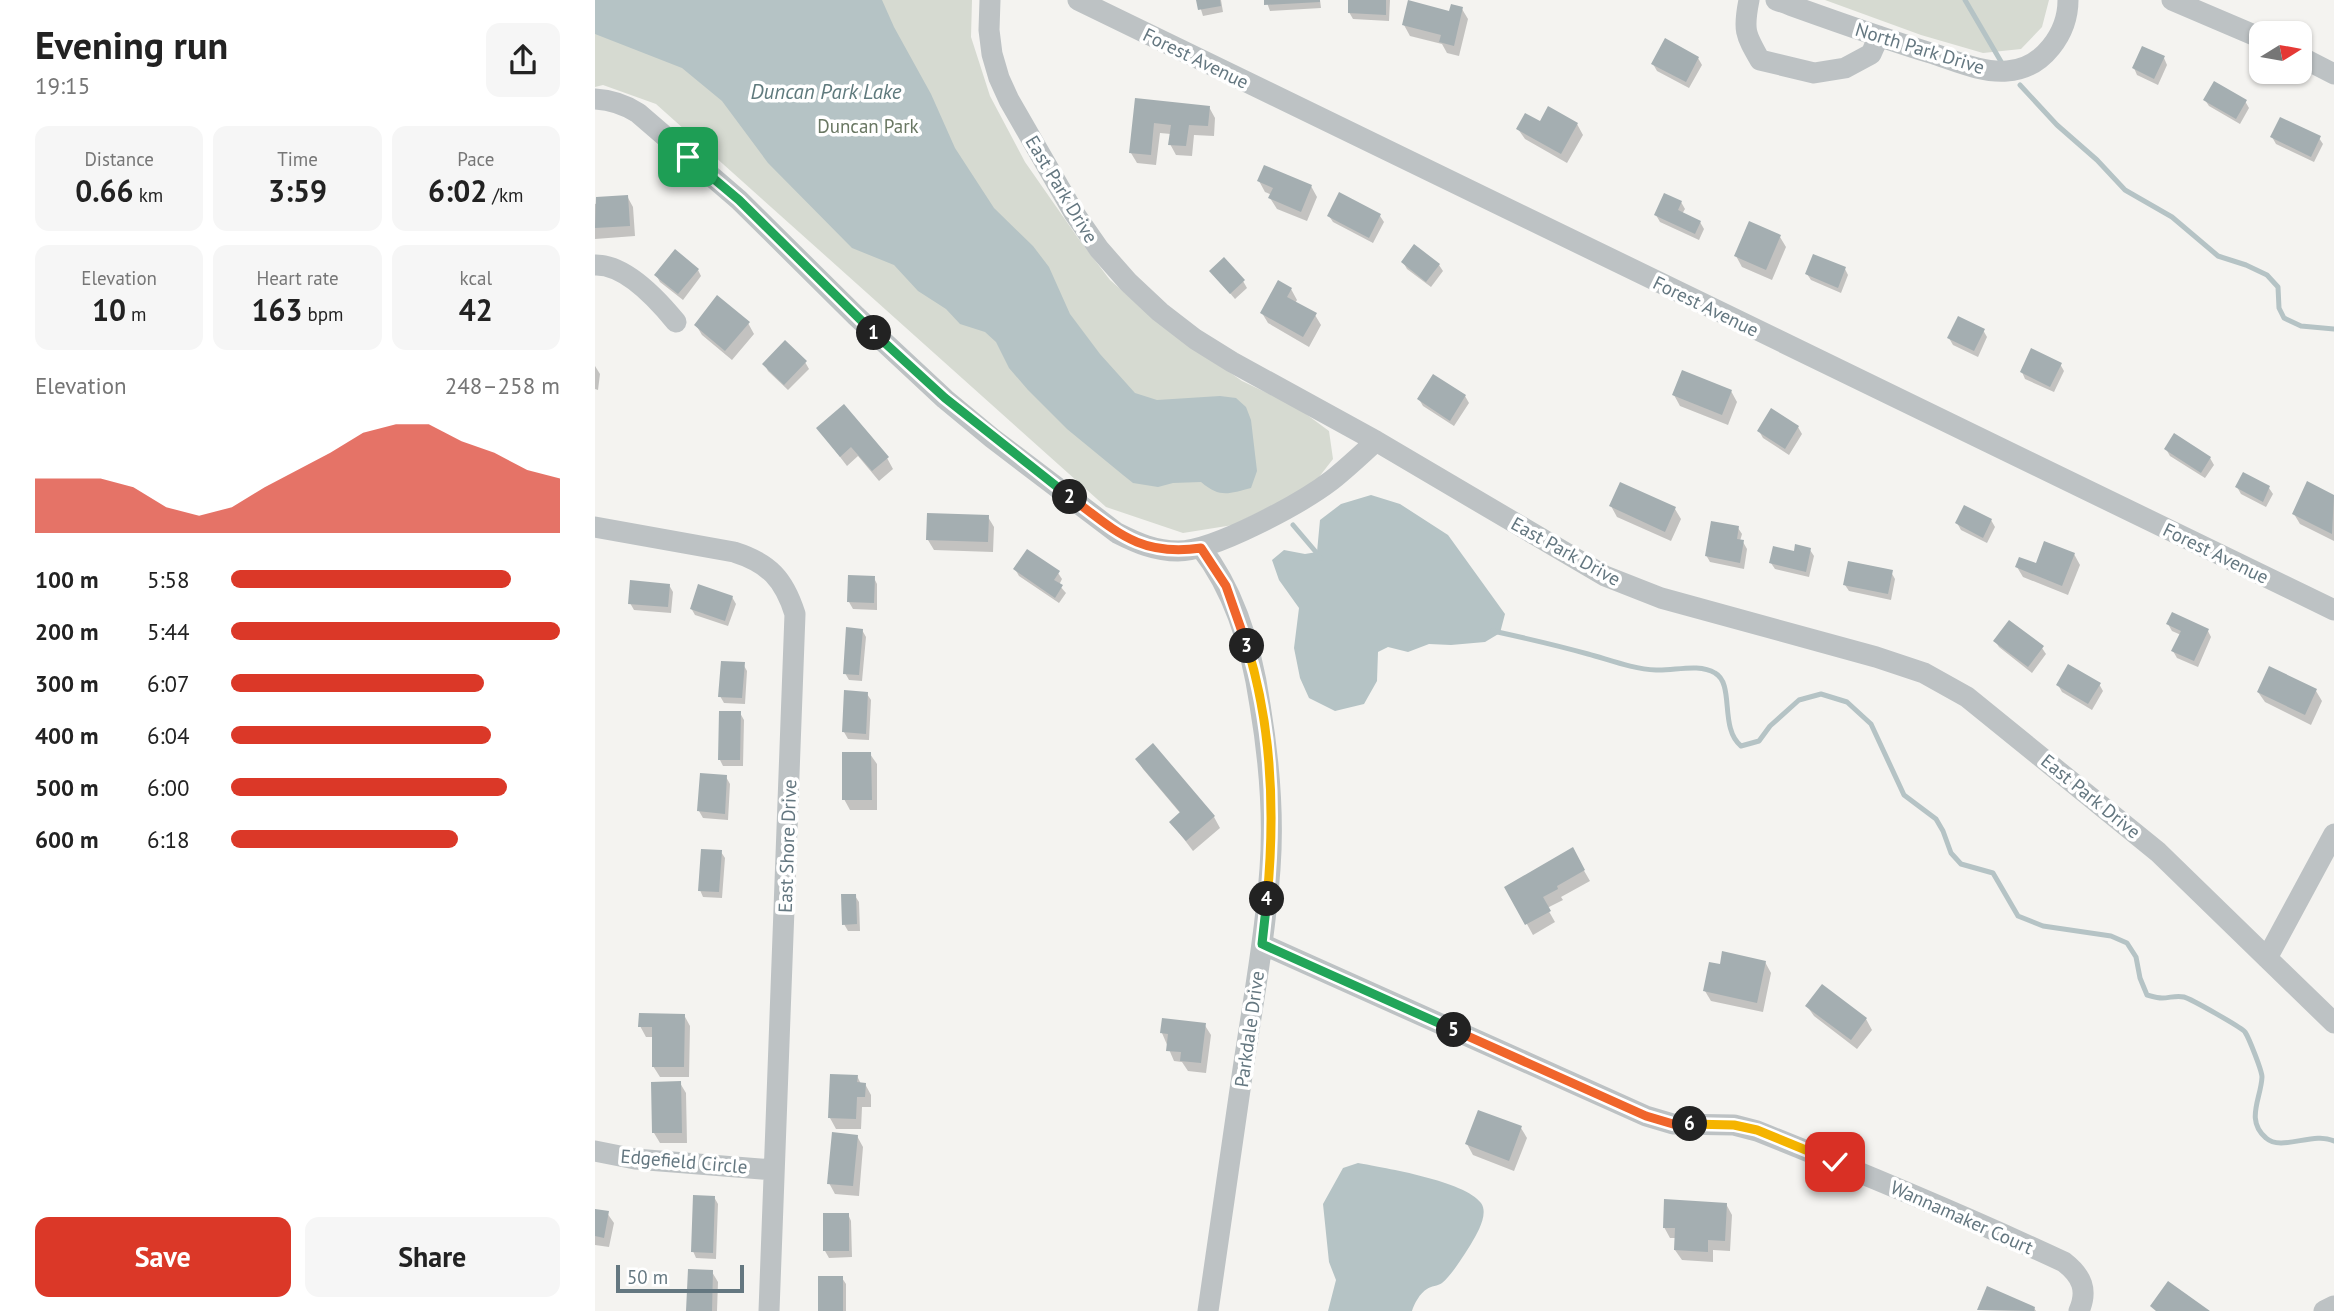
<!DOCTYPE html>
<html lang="en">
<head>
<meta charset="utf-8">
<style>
  :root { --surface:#fff; --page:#f6f6f6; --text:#222; --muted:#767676; --accent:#db3828 }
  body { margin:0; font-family:"PT Sans",sans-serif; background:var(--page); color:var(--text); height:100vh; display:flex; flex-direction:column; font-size:26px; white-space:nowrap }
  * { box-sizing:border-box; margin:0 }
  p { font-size:23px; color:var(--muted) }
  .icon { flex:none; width:38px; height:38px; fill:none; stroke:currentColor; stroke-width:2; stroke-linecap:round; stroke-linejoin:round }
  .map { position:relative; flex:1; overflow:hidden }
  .panel { display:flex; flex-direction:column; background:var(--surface); width:595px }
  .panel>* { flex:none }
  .needle { width:46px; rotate:79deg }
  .controls { position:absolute; left:1654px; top:21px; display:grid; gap:14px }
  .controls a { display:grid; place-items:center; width:63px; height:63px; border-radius:14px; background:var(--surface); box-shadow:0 2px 5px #0004; font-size:35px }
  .scale { position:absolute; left:21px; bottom:18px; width:128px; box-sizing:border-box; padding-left:7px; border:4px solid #647780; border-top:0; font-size:19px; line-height:24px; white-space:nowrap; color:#647780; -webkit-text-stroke:5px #fff; paint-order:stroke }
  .pin { position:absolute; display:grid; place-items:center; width:60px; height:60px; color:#fff; margin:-30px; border-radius:14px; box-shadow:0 4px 10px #0006 }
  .km { position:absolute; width:35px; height:35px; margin:-18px; border-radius:50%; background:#222; color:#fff; font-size:19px; line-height:35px; text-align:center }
  .round { display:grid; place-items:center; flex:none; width:74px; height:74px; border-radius:14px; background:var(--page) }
  .headline { display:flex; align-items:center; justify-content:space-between; height:119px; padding:0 35px }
  h1 { font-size:38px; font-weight:600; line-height:52px }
  .figures { display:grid; grid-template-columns:repeat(3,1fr); gap:10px; height:119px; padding:7px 35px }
  .figures div { display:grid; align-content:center; border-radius:14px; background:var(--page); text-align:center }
  .figures b { font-size:30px; font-weight:600 }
  .figures small { font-size:19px; font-weight:400 }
  .figures p { font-size:19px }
  .chart { height:196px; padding:14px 35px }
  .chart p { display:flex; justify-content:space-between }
  .chart svg { width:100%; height:126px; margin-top:7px; fill:var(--accent); opacity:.7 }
  .action { display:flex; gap:14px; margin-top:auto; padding:14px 35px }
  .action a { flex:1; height:80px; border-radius:14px; background:var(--accent); color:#fff; font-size:28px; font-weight:600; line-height:80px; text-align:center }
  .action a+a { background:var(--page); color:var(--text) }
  ul { padding:0 35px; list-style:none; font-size:23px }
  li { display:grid; grid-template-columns:112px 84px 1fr; align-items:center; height:52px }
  li i { height:18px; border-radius:9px; background:var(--accent) }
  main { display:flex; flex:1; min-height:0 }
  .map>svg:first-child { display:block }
  .green { fill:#d6dad1 }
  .water { fill:#b5c3c5 }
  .shadow { fill:#0003 }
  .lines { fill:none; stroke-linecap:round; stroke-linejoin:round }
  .stream { stroke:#b5c3c5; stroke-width:5 }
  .building { fill:#a4aeb1 }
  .minor { stroke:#bdc2c4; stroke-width:21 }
  .split-1-casing { stroke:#fff; stroke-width:14 }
  .split-2-casing { stroke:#fff; stroke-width:14 }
  .split-3-casing { stroke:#fff; stroke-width:14 }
  .split-4-casing { stroke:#fff; stroke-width:14 }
  .split-5-casing { stroke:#fff; stroke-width:14 }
  .split-6-casing { stroke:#fff; stroke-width:14 }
  .split-7-casing { stroke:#fff; stroke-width:14 }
  .split-1 { stroke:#22a559; stroke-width:9 }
  .split-2 { stroke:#22a559; stroke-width:9 }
  .split-3 { stroke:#f0652b; stroke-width:9 }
  .split-4 { stroke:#f5b400; stroke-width:9 }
  .split-5 { stroke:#22a559; stroke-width:9 }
  .split-6 { stroke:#f0652b; stroke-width:9 }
  .split-7 { stroke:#f5b400; stroke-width:9 }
  .labels { text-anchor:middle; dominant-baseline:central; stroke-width:7; stroke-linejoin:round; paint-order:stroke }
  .street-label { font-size:19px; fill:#647780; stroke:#fff }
  .park-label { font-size:19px; fill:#697762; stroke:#fff }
  .water-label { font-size:21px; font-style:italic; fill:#5f7a7d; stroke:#fff }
</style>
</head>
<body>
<main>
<section class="panel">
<div class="headline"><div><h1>Evening run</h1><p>19:15</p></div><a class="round"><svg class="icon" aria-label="share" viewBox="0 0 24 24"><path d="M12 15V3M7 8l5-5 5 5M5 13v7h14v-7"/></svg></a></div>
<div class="figures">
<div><p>Distance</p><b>0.66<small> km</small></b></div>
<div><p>Time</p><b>3:59</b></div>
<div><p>Pace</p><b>6:02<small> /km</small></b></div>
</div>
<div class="figures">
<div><p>Elevation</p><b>10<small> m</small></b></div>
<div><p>Heart rate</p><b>163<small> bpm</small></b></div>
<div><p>kcal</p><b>42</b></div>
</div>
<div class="chart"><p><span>Elevation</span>248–258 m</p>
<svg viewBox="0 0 160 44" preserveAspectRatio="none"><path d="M0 44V25L10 25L20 25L30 28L40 35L50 38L60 35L70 28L80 22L90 16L100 9L110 6L120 6L130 12L140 16L150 22L160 25V44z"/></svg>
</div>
<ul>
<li><b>100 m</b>5:58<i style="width:85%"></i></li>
<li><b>200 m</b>5:44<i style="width:100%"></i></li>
<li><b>300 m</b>6:07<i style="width:77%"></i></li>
<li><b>400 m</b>6:04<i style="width:79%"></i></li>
<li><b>500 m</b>6:00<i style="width:84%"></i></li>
<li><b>600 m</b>6:18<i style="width:69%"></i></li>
</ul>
<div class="action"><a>Save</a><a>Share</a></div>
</section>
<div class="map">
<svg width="1739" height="1311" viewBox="0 0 1739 1311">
  <rect width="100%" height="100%" fill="#f4f3f0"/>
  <path class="green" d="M0 0H377L376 37 395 96 430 162 483 238 515 280 562 321 647 381 700 406 734 431 738 459 717 486 638 525 588 533 511 507 61 104 8 85 0 87Z
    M1230 0H1454L1447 27 1426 49 1388 53 1326 35Z"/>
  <path class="water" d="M0 0H287L299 27 336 94 360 148 399 208 438 246 454 267 475 314 505 354 540 393 562 400 625 396 641 398 651 407 656 420 662 471 656 488C633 494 625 498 606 482L578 483 563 487 538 483 528 475 472 429 433 390 414 368 401 342 390 332 365 324 351 309 323 291 299 265 257 248 173 163 127 101 87 68 0 34Z
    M776 495 805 504 853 535 910 614 905 633 890 642 856 645 834 644 813 652 793 647 783 652 782 681 769 704 740 711 714 698 705 678 699 648 704 608 684 580 677 560 689 550 710 554 722 552 725 520 746 504Z
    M763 1163C790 1168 870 1181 886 1203 894 1214 882 1234 876 1244 869 1255 857 1275 847 1283 843 1286 836 1286 832 1289 825 1293 819 1304 817 1311H733L741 1280 734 1262 728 1204 748 1168Z"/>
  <path class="shadow" d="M603 0H626L628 12 608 16Z
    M671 0H725L726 8 675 11Z
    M755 0H795L794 21 758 19 754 12Z
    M867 9 873 19 864 56 852 53 847 44 815 36 809 25Z
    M1103 58 1107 65 1094 88 1062 71 1058 64Z
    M1569 58 1572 65 1563 85 1542 75 1539 68Z
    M541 100 614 107 620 118 619 136 599 135 597 156 581 155 575 144 576 134 565 133 561 165 542 163 536 153Z
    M1610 100 1650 101 1654 108 1645 124 1614 106Z
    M982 124 988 135 972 163 930 139 923 129Z
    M1677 137 1724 138 1728 144 1719 162 1681 144Z
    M664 181 716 186 722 197 712 221 682 209 675 198 677 195 670 192Z
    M32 196 38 207 40 236 0 239V204Z
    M1086 202 1090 209 1087 214 1105 222 1109 229 1104 240 1065 222 1061 215Z
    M734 216H785L789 222 778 243 738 222Z
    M1185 237 1191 247 1177 280 1147 267 1141 256Z
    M808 262 844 265 848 271 836 287 812 269Z
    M1250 269 1253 275 1246 293 1216 280 1212 274Z
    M103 270 106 276 88 300 65 282 61 275Z
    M616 271 648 281 652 288 640 299Z
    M696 289 702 300 700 303 720 315 726 325 714 347 673 323 667 313Z
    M153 323 159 334 137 360 107 335 101 325Z
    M1388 330 1392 337 1383 357 1358 345 1354 338Z
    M210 362 214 369 193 390 173 371 170 365Z
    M1465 364 1469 371 1459 392 1430 379 1427 372Z
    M0 366 5 374 3 390 0 389Z
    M1136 391 1142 402 1133 425 1085 406 1079 395Z
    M870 396 874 403 859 426 828 406 824 399Z
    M1203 427 1207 434 1194 455 1168 438 1164 431Z
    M223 428 292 458 298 469 284 481 263 456 252 466Z
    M1571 449 1615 458 1619 465 1610 478 1575 456Z
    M1713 484 1739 496V541L1705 524 1699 514Z
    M1642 487 1674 488 1678 494 1671 507 1646 494Z
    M1016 506 1080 509 1086 519 1076 541 1022 517Z
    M393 517 399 527 398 552 339 550 333 540Z
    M1396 520 1400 527 1392 543 1366 530 1362 523Z
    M1143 528 1147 534 1145 541 1148 542 1152 549 1149 569 1115 562 1111 555Z
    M1215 550 1219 556 1214 577 1180 569 1176 563 1200 553Z
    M1479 554 1485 565 1473 595 1428 577 1422 567 1442 565Z
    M420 569 463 573 467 579 464 585 471 593 464 603 424 576Z
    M1296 572 1300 579 1296 600 1254 591 1250 585Z
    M279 578 282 584V610L258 609 254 602Z
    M74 585 78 592 76 613 39 610 35 603Z
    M137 597 141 604 133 626 100 615 96 608Z
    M1573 624 1613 631 1616 637 1603 667 1582 658 1578 651 1586 635 1577 631Z
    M267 630 271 637 267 681 254 680 250 673Z
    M1400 641 1447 648 1451 654 1437 673 1404 647Z
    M148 664 152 671 150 704 129 703 125 696Z
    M1504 684 1508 691 1497 710 1467 692 1463 685Z
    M1721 691 1727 701 1716 725 1670 702 1663 692Z
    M272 694 276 700 274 740 253 739 249 732Z
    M145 713 149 720 148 766H128L125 760Z
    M558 745 619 817 625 828 598 851 576 822 586 814 548 769 542 759Z
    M275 754 282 764V810H255L249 799Z
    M131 777 135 784 133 820 108 818 104 811Z
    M977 850 995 881 966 897 968 900 952 908 960 922 938 935 912 888Z
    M126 852 130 858 127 898 108 897 105 890Z
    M260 896 264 902 265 931H253L249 924Z
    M1170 962 1176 973 1168 1012 1116 1001 1110 991 1126 966Z
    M1227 986 1271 1019 1277 1030 1262 1049 1219 1016 1212 1006Z
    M89 1015 95 1026 94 1077H65L58 1066 59 1037H51L45 1026Z
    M609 1024 616 1035 611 1073 593 1071 587 1062 579 1061 567 1033Z
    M262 1076 266 1084H270L276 1095V1107H267L266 1129H241L235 1118Z
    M85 1083 91 1093 92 1143H65L59 1133Z
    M926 1128 932 1138 919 1171 878 1155 872 1144Z
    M262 1136 268 1147 264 1196 240 1194 234 1183Z
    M119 1197 123 1204 121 1259 101 1258 98 1251Z
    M1131 1204 1137 1215 1135 1251 1118 1250V1262L1087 1260 1080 1250 1081 1238H1075L1069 1227Z
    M0 1210 12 1213 19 1223 14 1247 0 1245Z
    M253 1214 256 1221 257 1257 234 1258 230 1251Z
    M117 1272 123 1282 122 1311H93Z
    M247 1278 251 1284V1311H225Z
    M1439 1308 1441 1311 1384 1310Z"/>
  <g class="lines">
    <path class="stream" d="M1370 0 1408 65
      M1425 85 1462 125 1502 160 1530 190 1577 217 1623 256 1651 265 1672 275 1683 287 1684 308 1689 318 1706 326 1739 329
      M698 525 726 558
      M898 631C930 638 961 645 993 654 1015 660 1038 669 1061 670 1079 671 1104 663 1120 673 1140 684 1124 728 1146 746L1164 741 1175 726 1204 700 1226 694 1252 702 1276 724 1309 795 1341 819 1348 831 1356 853 1366 864 1398 873 1423 916 1448 926 1516 936 1532 943 1541 957 1545 978 1552 995C1556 996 1562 998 1567 998 1575 998 1581 995 1589 997 1596 999 1646 1027 1650 1032 1654 1038 1667 1071 1667 1077 1666 1099 1650 1120 1671 1138 1686 1152 1719 1131 1739 1141"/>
  </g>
  <path class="building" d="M601 0H625L626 6 603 10Z
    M669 0H725V2L669 5Z
    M753 0H791V15L753 13Z
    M813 0 854 11 856 4 868 7 859 46 844 42 846 35 807 25Z
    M1070 38 1104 57 1091 82 1056 64Z
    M1547 46 1570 56 1559 79 1537 68Z
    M1619 81 1652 100 1641 119 1608 100Z
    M540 98 615 106 613 126 594 125 591 146 573 145 576 125 559 123 556 155 534 153Z
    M953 106 983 123 966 154 921 129 930 113 945 121Z
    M1685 117 1726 136 1716 157 1675 137Z
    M669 165 717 185 706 212 673 198 678 188 662 181Z
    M744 192 786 214 774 238 732 216Z
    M1069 193 1087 201 1083 210 1106 221 1100 234 1059 215Z
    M33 195 35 226 0 228 1 197Z
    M1154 221 1186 235 1171 270 1139 256Z
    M819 244 845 264 831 282 806 262Z
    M80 249 104 269 83 294 59 275Z
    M1218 254 1251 267 1243 288 1210 274Z
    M629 257 650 280 635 294 614 271Z
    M683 280 697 288 692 297 722 313 708 337 665 313Z
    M122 295 155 322 130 351 99 325Z
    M1363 316 1390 329 1379 351 1352 338Z
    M190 340 212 361 189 385 167 364Z
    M1436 348 1467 363 1455 387 1425 372Z
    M1087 370 1137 390 1127 415 1077 395Z
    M838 374 871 395 855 421 822 399Z
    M249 404 294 457 277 471 256 447 245 457 221 428Z
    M1176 408 1204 426 1190 449 1162 431Z
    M1579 433 1616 457 1606 473 1569 449Z
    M1648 472 1675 486 1668 502 1640 487Z
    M1712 481 1739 495 1737 534 1697 514Z
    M1025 482 1081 507 1070 532 1014 506Z
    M1369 505 1397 519 1388 538 1360 523Z
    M332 513 394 515 393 542 331 540Z
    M1116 521 1144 526 1142 539 1149 540 1145 563 1110 556Z
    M1449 541 1480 553 1467 586 1420 567 1424 557 1441 563Z
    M1200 544 1216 548 1211 572 1174 563 1178 546 1199 551Z
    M432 549 465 571 459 580 468 585 460 598 418 569Z
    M1253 561 1298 570 1293 594 1248 585Z
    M253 575 280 576 279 603 252 602Z
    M35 580 75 584 73 607 33 604Z
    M103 584 138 596 130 621 95 609Z
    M1577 612 1614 629 1599 661 1576 651 1586 631 1571 624Z
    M1414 620 1449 646 1433 667 1398 641Z
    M251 627 268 629 264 675 248 674Z
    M126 661 150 662 147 698 123 697Z
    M1473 664 1506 683 1493 704 1461 685Z
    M1674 666 1722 689 1710 715 1662 692Z
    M249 690 273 692 271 734 247 732Z
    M124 711H146L145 760H123Z
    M558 743 620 816 591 841 574 822 585 812 540 759Z
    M247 752H276L277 800H247Z
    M105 773 132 775 130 814 102 811Z
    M978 847 990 870 962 886 963 889 948 897 956 911 930 925 909 887Z
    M106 849 127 850 124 892 103 891Z
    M246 894H261L262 924 247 925Z
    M1127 951 1171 961 1162 1003 1108 991 1114 962 1125 964Z
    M1227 984 1272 1018 1256 1040 1210 1006Z
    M44 1013 90 1014 89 1067H57V1027H43Z
    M567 1018 611 1023 606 1063 585 1061 586 1052 571 1051 573 1034 565 1033Z
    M235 1074 263 1075 262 1082 271 1083 270 1097H262L261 1119 233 1118Z
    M86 1081 87 1133H57L56 1082Z
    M883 1110 927 1126 914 1161 870 1144Z
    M237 1132 263 1135 258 1186 232 1184Z
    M98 1195 120 1196 118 1253 96 1252Z
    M1069 1199 1132 1203 1130 1241 1113 1240V1252L1079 1250 1080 1228H1068Z
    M0 1209 14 1211 9 1238 0 1236Z
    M228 1213H254V1251H228Z
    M93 1269 118 1270 117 1311H91Z
    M223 1276H248V1311H223Z
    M1573 1281 1615 1311H1561L1555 1306Z
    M1392 1286 1440 1307 1439 1311 1382 1310Z"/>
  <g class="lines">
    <path class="minor" d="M395 0 394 30 397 54 404 78 414 100 479 213 504 249 533 282 565 312 600 339 637 362 781 441 1010 576 1066 598 1281 657 1329 673 1372 697 1563 852 1739 1023
      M483 0 1739 610
      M1154 0C1148 30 1150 34 1165 60L1219 73 1250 68 1276 54 1284 36
      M1181 0C1234 19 1286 38 1339 54 1363 62 1388 73 1412 71 1448 69 1473 33 1473 0
      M1577 0 1666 38
      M1704 56 1739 74
      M0 99C17 100 29 104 43 113L144 200 261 316 350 399 397 438 522 533C542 543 560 551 583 551 619 551 707 503 737 480 752 468 767 454 781 441
      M0 265C30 264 63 300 81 322
      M0 527 139 552C174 563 189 579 200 614L174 1311
      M606 548C641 593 657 650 665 705 674 759 679 815 675 869 670 936 658 1003 648 1069 636 1150 625 1230 613 1311
      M667 944 1051 1116 1078 1124 1139 1125 1162 1131C1265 1172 1368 1215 1469 1262 1487 1276 1493 1290 1484 1311
      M1672 958 1739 834
      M0 1151 40 1159 179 1170
      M1729 1311 1739 1306"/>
  </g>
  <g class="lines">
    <g class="split-1-casing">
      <path id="split-1" d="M93 157 144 200 279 333"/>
    </g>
    <g class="split-2-casing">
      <path id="split-2" d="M279 333 350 398 475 497"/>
    </g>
    <g class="split-3-casing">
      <path id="split-3" d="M475 497C521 531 544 557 606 548L631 586 652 646"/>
    </g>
    <g class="split-4-casing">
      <path id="split-4" d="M652 646C677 726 680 816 672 899"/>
    </g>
    <g class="split-5-casing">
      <path id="split-5" d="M672 899 667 944 859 1030"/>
    </g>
    <g class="split-6-casing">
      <path id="split-6" d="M859 1030 1051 1116 1078 1124H1095"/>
    </g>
    <g class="split-7-casing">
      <path id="split-7" d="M1095 1124 1139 1125 1162 1130 1240 1162"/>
    </g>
    <use href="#split-1" class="split-1"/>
    <use href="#split-2" class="split-2"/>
    <use href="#split-3" class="split-3"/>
    <use href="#split-4" class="split-4"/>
    <use href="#split-5" class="split-5"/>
    <use href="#split-6" class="split-6"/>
    <use href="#split-7" class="split-7"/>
  </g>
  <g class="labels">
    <g class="street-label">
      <text transform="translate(1325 48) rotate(17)">North Park Drive</text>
      <text transform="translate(601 58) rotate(26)">Forest Avenue</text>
      <text transform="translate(467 189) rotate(59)">East Park Drive</text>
      <text transform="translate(1111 306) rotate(26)">Forest Avenue</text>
      <text transform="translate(971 551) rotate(29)">East Park Drive</text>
      <text transform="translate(1621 553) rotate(26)">Forest Avenue</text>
      <text transform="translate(1496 796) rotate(39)">East Park Drive</text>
      <text transform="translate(192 846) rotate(-88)">East Shore Drive</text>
      <text transform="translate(654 1029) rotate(-82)">Parkdale Drive</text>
      <text transform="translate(89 1161) rotate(5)">Edgefield Circle</text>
      <text transform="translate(1367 1217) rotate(24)">Wannamaker Court</text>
    </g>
    <g class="park-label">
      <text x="273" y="126">Duncan Park</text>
    </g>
    <g class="water-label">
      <text x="231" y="91">Duncan Park Lake</text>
    </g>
  </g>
</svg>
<div class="controls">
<a><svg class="needle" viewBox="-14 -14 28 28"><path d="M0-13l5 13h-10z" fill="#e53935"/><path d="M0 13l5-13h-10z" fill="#767676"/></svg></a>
</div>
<div class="scale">50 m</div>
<div class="pin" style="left:93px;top:157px;background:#1e9e55"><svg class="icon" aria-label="arrive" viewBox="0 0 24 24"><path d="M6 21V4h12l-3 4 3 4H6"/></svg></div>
<div class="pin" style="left:1240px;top:1162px;background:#d93025"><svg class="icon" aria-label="check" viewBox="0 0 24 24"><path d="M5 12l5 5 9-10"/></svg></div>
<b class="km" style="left:279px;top:333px">1</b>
<b class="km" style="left:475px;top:497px">2</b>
<b class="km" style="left:652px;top:646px">3</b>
<b class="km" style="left:672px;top:899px">4</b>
<b class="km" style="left:859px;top:1030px">5</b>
<b class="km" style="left:1095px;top:1124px">6</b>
</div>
</main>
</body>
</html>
